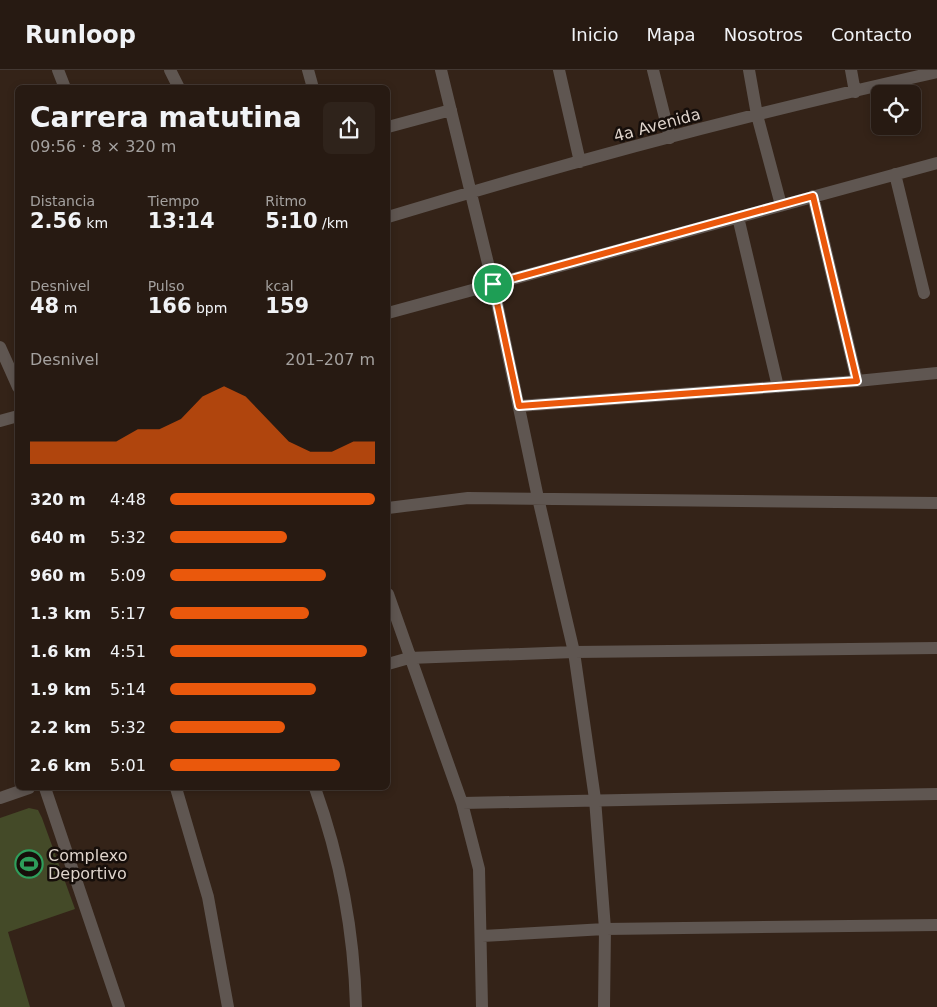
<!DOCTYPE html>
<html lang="es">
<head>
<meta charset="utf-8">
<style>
  :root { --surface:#271a12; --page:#2f231b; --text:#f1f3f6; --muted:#a4a19f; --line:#433832; --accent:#ea580c }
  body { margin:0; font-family:"DejaVu Sans",sans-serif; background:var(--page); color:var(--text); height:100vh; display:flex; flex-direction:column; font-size:19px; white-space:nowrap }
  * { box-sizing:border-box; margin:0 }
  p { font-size:16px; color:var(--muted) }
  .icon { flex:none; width:28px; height:28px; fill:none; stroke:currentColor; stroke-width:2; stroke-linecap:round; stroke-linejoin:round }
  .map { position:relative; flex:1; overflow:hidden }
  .side { position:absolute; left:15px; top:15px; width:375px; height:705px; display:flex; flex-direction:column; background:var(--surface); border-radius:8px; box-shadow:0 2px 8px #0003,0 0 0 1px var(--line) }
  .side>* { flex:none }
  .tools { position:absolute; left:871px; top:15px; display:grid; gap:10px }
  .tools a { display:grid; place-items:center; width:50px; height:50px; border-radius:8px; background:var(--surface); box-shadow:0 2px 8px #0003,0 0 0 1px var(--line); font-size:25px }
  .pin { position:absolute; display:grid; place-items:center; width:42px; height:42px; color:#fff; margin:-21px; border:2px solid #fff; border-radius:50%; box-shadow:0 1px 5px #0007 }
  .round { display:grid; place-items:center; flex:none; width:52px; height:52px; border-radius:8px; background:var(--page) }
  .head { display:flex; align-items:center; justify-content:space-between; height:85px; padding:0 15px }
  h1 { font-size:28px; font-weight:700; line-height:38px }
  .figures { display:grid; grid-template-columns:repeat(3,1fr); gap:8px; height:85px; padding:5px 15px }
  .figures div { display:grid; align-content:center }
  .figures b { font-size:21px; font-weight:700 }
  .figures small { font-size:14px; font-weight:400 }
  .figures p { font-size:14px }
  .chart { height:140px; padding:10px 15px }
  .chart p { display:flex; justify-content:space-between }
  .chart svg { width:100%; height:90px; margin-top:5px; fill:var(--accent); opacity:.7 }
  ul { padding:0 15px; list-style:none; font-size:16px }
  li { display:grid; grid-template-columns:80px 60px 1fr; align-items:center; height:38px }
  li i { height:12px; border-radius:6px; background:var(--accent) }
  header { display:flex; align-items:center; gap:30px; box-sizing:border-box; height:70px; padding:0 25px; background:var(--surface); border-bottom:1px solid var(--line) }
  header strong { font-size:24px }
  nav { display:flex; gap:28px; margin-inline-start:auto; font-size:18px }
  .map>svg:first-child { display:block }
  .green { fill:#444a28 }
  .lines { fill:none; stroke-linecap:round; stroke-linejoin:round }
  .street { stroke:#5f5651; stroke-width:12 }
  .route-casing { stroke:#fff; stroke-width:10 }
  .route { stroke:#ea580c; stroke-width:6 }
  .labels { text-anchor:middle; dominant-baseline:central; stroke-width:5; stroke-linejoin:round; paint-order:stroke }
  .street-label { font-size:16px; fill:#dfd4cc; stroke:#160e0a }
  .poi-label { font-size:16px; fill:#dfd4cc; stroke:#160e0a; text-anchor:start }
</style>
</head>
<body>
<header>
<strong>Runloop</strong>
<nav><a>Inicio</a><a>Mapa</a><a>Nosotros</a><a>Contacto</a></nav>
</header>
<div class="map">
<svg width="937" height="937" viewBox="0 0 937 937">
  <rect width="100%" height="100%" fill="#342318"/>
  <path class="green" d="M29 738 38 740 42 748 75 839 8 862 30 937H0V748Z"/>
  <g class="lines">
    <path class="street" d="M58 0 65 18
      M170 0 179 18
      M308 0 313 18
      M441 0 493 214 538 428 574 582 595 729 605 859 604 937
      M559 0 580 92
      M653 0 670 68
      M749 0 757 45 781 135
      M851 0 855 22
      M388 57 451 40
      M895 104 924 223
      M813 126 857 311
      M388 147C569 92 752 43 937 2
      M738 147 778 317
      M388 243 937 93
      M0 277 18 317
      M519 336 857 311 937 303
      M0 351 18 346
      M388 438 468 428 937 433
      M388 524 462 733 479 799 482 937
      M388 594 409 588 574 582 937 578
      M45 718 119 937
      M176 718 208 827 228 937
      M315 718C340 788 354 862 356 937
      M0 728 29 718
      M462 733 937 724
      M482 866 605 859 937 855"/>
  </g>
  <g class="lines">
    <g class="route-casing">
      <path id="route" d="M813 126 857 311 519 336 493 214Z"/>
    </g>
    <use href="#route" class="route"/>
  </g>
  <defs>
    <g id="stadium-ring" transform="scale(1.4375)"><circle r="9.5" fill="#160e0a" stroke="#2e9e5b" stroke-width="1.5"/><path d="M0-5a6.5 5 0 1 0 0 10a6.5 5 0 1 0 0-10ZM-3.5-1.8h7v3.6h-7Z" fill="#2e9e5b"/></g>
  </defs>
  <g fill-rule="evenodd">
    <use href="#stadium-ring" x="29" y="794"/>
  </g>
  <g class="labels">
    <g class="street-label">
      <text transform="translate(657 55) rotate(-15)">4a Avenida</text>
    </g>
    <g class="poi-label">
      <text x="48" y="785">Complexo<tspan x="48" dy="18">Deportivo</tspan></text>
    </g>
  </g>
</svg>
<div class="tools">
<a><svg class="icon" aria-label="locate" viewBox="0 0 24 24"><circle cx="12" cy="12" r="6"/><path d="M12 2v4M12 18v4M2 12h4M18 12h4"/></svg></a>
</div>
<div class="pin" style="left:493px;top:214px;background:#1e9e55"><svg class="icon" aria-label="arrive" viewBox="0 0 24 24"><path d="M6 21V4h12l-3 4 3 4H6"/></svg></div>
<section class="side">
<div class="head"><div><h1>Carrera matutina</h1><p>09:56 · 8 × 320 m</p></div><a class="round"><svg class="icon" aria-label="share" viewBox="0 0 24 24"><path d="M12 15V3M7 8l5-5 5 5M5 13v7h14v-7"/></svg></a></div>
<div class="figures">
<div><p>Distancia</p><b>2.56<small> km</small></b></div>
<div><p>Tiempo</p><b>13:14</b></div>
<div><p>Ritmo</p><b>5:10<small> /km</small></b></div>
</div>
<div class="figures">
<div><p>Desnivel</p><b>48<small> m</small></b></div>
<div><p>Pulso</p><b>166<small> bpm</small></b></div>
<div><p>kcal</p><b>159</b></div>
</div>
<div class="chart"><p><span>Desnivel</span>201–207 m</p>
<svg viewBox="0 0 160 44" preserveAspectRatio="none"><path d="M0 44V33L10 33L20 33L30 33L40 33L50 27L60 27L70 22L80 11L90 6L100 11L110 22L120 33L130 38L140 38L150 33L160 33V44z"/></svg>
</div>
<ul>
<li><b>320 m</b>4:48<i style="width:100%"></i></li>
<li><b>640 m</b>5:32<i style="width:57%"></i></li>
<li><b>960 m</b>5:09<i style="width:76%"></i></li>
<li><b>1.3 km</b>5:17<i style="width:68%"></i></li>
<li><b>1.6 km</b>4:51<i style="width:96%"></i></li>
<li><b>1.9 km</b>5:14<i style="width:71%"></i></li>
<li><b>2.2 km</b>5:32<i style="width:56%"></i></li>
<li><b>2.6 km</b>5:01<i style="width:83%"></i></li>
</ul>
</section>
</div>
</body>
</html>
